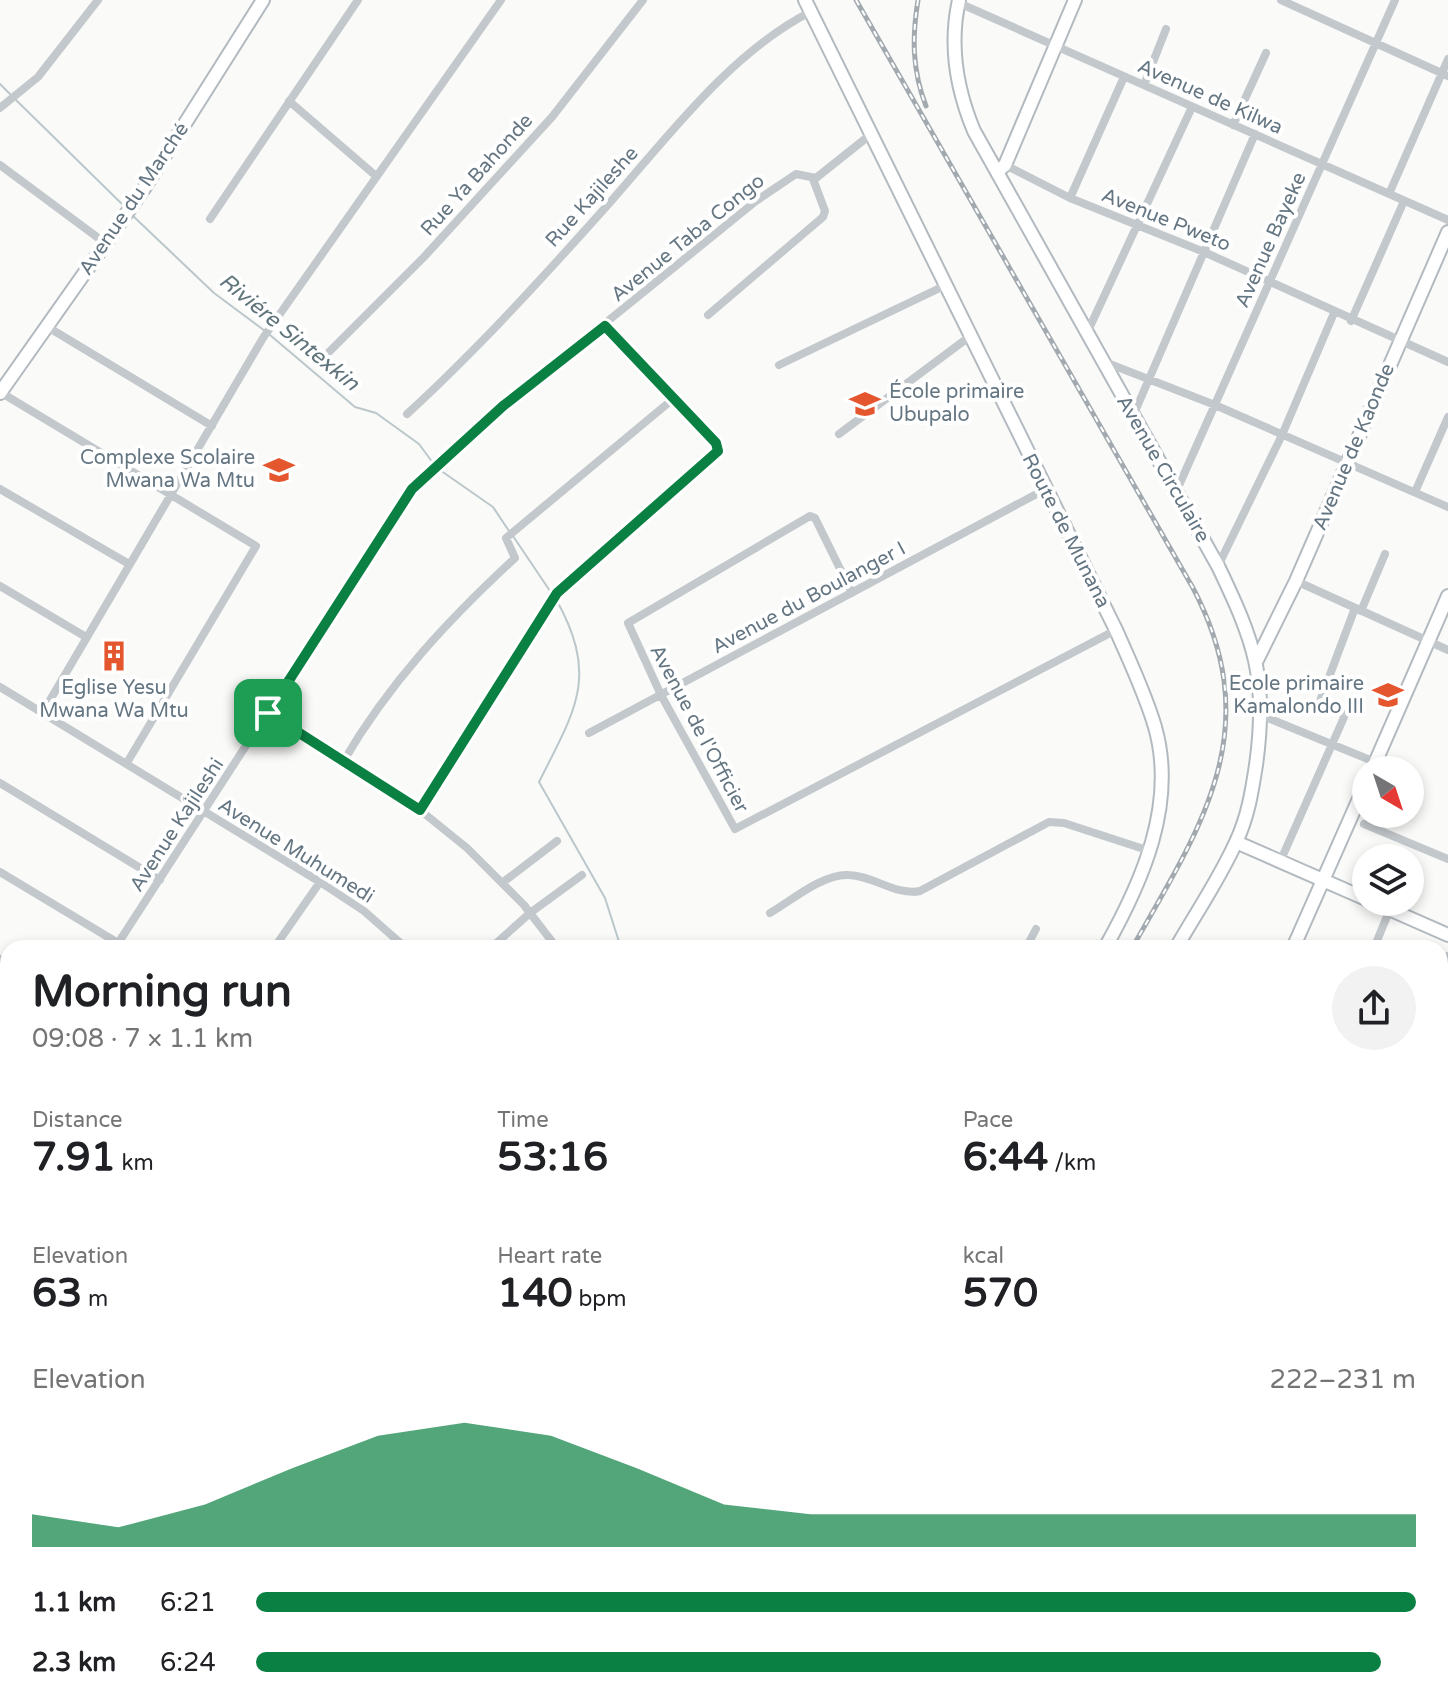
<!DOCTYPE html>
<html lang="en">
<head>
<meta charset="utf-8">
<style>
  :root { --surface:#fff; --page:#f2f2f2; --text:#202124; --muted:#757577; --accent:#0b8043 }
  body { margin:0; font-family:"Varela Round",sans-serif; background:var(--page); color:var(--text); height:100vh; display:flex; flex-direction:column; font-size:30px; white-space:nowrap }
  * { box-sizing:border-box; margin:0 }
  p { font-size:26px; color:var(--muted) }
  .icon { flex:none; width:44px; height:44px; fill:none; stroke:currentColor; stroke-width:2; stroke-linecap:round; stroke-linejoin:round }
  .map { position:relative; flex:1; overflow:hidden }
  .panel { position:absolute; left:0px; top:940px; width:1448px; height:768px; display:flex; flex-direction:column; background:var(--surface); border-radius:24px 24px 0 0; box-shadow:0 4px 12px #0003 }
  .panel>* { flex:none }
  .needle { width:52px; rotate:141deg }
  .controls { position:absolute; left:1352px; top:756px; display:grid; gap:16px }
  .controls a { display:grid; place-items:center; width:72px; height:72px; border-radius:50%; background:var(--surface); box-shadow:0 4px 12px #0003; font-size:40px }
  .pin { position:absolute; display:grid; place-items:center; width:68px; height:68px; color:#fff; margin:-34px; border-radius:16px; box-shadow:0 4px 12px #0006 }
  .round { display:grid; place-items:center; flex:none; width:84px; height:84px; border-radius:42px; background:var(--page) }
  .head { display:flex; align-items:center; justify-content:space-between; height:136px; padding:0 32px }
  h1 { font-size:44px; font-weight:700; line-height:60px }
  .figures { display:grid; grid-template-columns:repeat(3,1fr); gap:12px; height:136px; padding:8px 32px }
  .figures div { display:grid; align-content:center }
  .figures b { font-size:40px; font-weight:700 }
  .figures small { font-size:22px; font-weight:400 }
  .figures p { font-size:22px }
  .chart { height:224px; padding:16px 32px }
  .chart p { display:flex; justify-content:space-between }
  .chart svg { width:100%; height:144px; margin-top:8px; fill:var(--accent); opacity:.7 }
  ul { padding:0 32px; list-style:none; font-size:26px }
  li { display:grid; grid-template-columns:128px 96px 1fr; align-items:center; height:60px }
  li i { height:20px; border-radius:10px; background:var(--accent) }
  .map>svg:first-child { display:block }
  .lines { fill:none; stroke-linecap:round; stroke-linejoin:round }
  .stream { stroke:#bbc7cb; stroke-width:2 }
  .secondary-casing { stroke:#b3babf; stroke-width:16 }
  .street { stroke:#c3c8cc; stroke-width:8 }
  .secondary { stroke:#fff; stroke-width:12 }
  .rail-casing { stroke:#a2aab0; stroke-width:5 }
  .rail { stroke:#fff; stroke-width:2; stroke-dasharray:6; stroke-linecap:butt }
  .route-casing { stroke:#fff; stroke-width:16 }
  .route { stroke:#0b8043; stroke-width:10 }
  .labels { text-anchor:middle; dominant-baseline:central; stroke-width:8; stroke-linejoin:round; paint-order:stroke }
  .street-label { font-size:20px; fill:#657683; stroke:#fff }
  .poi-label { font-size:20px; fill:#657683; stroke:#fff; text-anchor:end }
  .water-label { font-size:22px; font-style:italic; fill:#60757c; stroke:#fff }
</style>
</head>
<body>
<div class="map">
<svg width="1448" height="1708" viewBox="0 0 1448 1708">
  <rect width="100%" height="100%" fill="#fafaf8"/>
  <g class="lines">
    <path class="stream" d="M0 84 11 95
      M15 99 125 207
      M132 215 214 293 265 331
      M270 335 355 407 376 413 419 444 433 463
      M437 468 493 507 509 531
      M513 536 552 594
      M556 599C599 677 576 708 539 782L605 898 621 948"/>
    <g class="secondary-casing">
      <path id="secondary" d="M805 0 1116 630C1130 662 1145 693 1155 727 1177 804 1142 882 1105 948
        M959 0C949 45 956 88 974 131L1218 566C1255 643 1268 679 1256 765 1252 791 1248 817 1236 842 1220 878 1196 913 1176 948
        M997 172 1005 165 1075 0
        M0 393 143 190 263 0
        M1257 660 1296 581 1448 232
        M1372 770 1448 596
        M1236 842 1366 899
        M1373 902 1448 935
        M1293 948 1366 783
        M0 1350 8 1351
        M1162 1700 1181 1708
        M1318 1700 1326 1708
        M1408 1700 1416 1708"/>
    </g>
    <path class="street" d="M1281 0 1448 76
      M959 3 1448 220
      M1144 85 1166 29
      M289 101 376 176
      M0 108 38 77 98 0
      M1233 125 1266 53
      M0 165 105 243
      M1005 165 1070 198 1204 252 1448 362
      M1389 194 1448 59
      M1070 198 1124 77
      M210 219 358 0
      M708 315 823 217 825 211 813 179
      M1351 321 1404 201
      M46 326 212 426
      M1087 333 1192 107
      M322 359 424 257 552 117 643 0
      M1102 361 1215 405 1448 507
      M779 365 944 286
      M0 392 256 546 128 761
      M407 414C480 347 547 273 613 199 671 133 731 53 810 12
      M1133 416 1255 134
      M839 434 969 337
      M0 489 129 564
      M1176 492 1395 0
      M1415 492 1448 417
      M1218 566 1282 435 1334 313
      M1296 581 1448 650
      M0 586 86 637
      M852 593 815 518 810 516 628 623 661 695 735 829 1116 630
      M1361 611 1385 554
      M0 687 320 882 364 911 406 948
      M43 712 263 338 501 0
      M268 713 420 810 467 848 524 905 530 913 491 948
      M1263 716 1375 762
      M589 733 1044 490
      M343 762C389 683 448 620 515 558L506 538 673 399
      M0 783 160 880
      M420 810 557 593 718 451 716 443 605 326
      M1364 824 1448 859
      M1280 862 1345 715 1320 701 1355 608
      M0 872 118 943
      M502 883 557 841
      M770 913C791 901 822 874 848 875 872 875 896 896 920 891L1049 822 1064 823 1150 851
      M115 948 412 489 503 406 756 201 796 174 816 178 870 135
      M274 948 320 882
      M557 948 530 913 582 875
      M1026 948 1036 929
      M1374 948 1390 909
      M0 959 8 964
      M1440 975 1448 956
      M0 1044 8 1049
      M1440 1078 1448 1081
      M0 1107 8 1096
      M1440 1149 1448 1130
      M1440 1229 1448 1232
      M1440 1332 1448 1314
      M0 1338 8 1327
      M1440 1378 1448 1381
      M1440 1507 1448 1489
      M1440 1527 1448 1531
      M0 1536 8 1532
      M1441 1577 1448 1561
      M1440 1614 1448 1615
      M513 1700 521 1708
      M443 1708 445 1700
      M457 1708 459 1700
      M714 1708 718 1700
      M1437 1708 1448 1682"/>
    <use href="#secondary" class="secondary"/>
    <g class="rail-casing">
      <path id="rail" d="M856 0 1193 588C1267 729 1203 824 1132 948
        M918 0C912 37 912 70 926 106
        M785 1700 816 1708
        M1357 1700 1365 1708
        M211 1708 231 1700
        M245 1708 259 1700
        M269 1708 279 1700"/>
    </g>
    <use href="#rail" class="rail"/>
  </g>
  <g class="lines">
    <g class="route-casing">
      <path id="route" d="M605 326 716 443 718 451 557 593 420 810 268 713 412 489 503 406Z"/>
    </g>
    <use href="#route" class="route"/>
  </g>
  <defs>
    <g id="school-bare" transform="scale(2.4)"><path d="M0-5L7-2L0 1L-7-2ZM-4 1L0 2.5L4 1V4Q0 6-4 4Z" fill="#e4572e" stroke="#fff" stroke-width="2.5" paint-order="stroke"/></g>
    <g id="building-bare" transform="scale(2.4)"><path d="M-4-6H4V6H1V3H-1V6H-4ZM-2.5-4.3h1.7v1.8h-1.7ZM.8-4.3h1.7v1.8H.8ZM-2.5-1h1.7V.8h-1.7ZM.8-1h1.7V.8H.8Z" fill="#e4572e" stroke="#fff" stroke-width="2.5" paint-order="stroke"/></g>
  </defs>
  <g fill-rule="evenodd">
    <use href="#school-bare" x="865" y="404"/>
    <use href="#school-bare" x="279" y="470"/>
    <use href="#building-bare" x="114" y="656"/>
    <use href="#school-bare" x="1388" y="695"/>
  </g>
  <g class="labels">
    <g class="street-label">
      <text transform="translate(1210 97) rotate(24)">Avenue de Kilwa</text>
      <text transform="translate(477 175) rotate(-48)">Rue Ya Bahonde</text>
      <text transform="translate(592 197) rotate(-48)">Rue Kajileshe</text>
      <text transform="translate(134 199) rotate(-56)">Avenue du Marché</text>
      <text transform="translate(1166 220) rotate(22)">Avenue Pweto</text>
      <text transform="translate(688 238) rotate(-39)">Avenue Taba Congo</text>
      <text transform="translate(1271 240) rotate(-66)">Avenue Bayeke</text>
      <text transform="translate(1354 447) rotate(-67)">Avenue de Kaonde</text>
      <text transform="translate(1163 469) rotate(60)">Avenue Circulaire</text>
      <text transform="translate(1066 531) rotate(63)">Route de Munana</text>
      <text transform="translate(809 598) rotate(-28)">Avenue du Boulanger I</text>
      <text transform="translate(699 729) rotate(62)">Avenue de l'Officier</text>
      <text transform="translate(177 825) rotate(-57)">Avenue Kajileshi</text>
      <text transform="translate(296 851) rotate(32)">Avenue Muhumedi</text>
    </g>
    <g class="poi-label">
      <text x="889" y="392" text-anchor="start">École primaire<tspan x="889" dy="23">Ubupalo</tspan></text>
      <text x="255" y="458">Complexe Scolaire<tspan x="255" dy="23">Mwana Wa Mtu</tspan></text>
      <text x="1364" y="684">Ecole primaire<tspan x="1364" dy="23">Kamalondo III</tspan></text>
      <text x="114" y="688" text-anchor="middle">Eglise Yesu<tspan x="114" dy="23">Mwana Wa Mtu</tspan></text>
    </g>
    <g class="water-label">
      <text transform="translate(289 332) rotate(39)">Riviére Sintexkin</text>
    </g>
  </g>
</svg>
<div class="controls">
<a><svg class="needle" viewBox="-14 -14 28 28"><path d="M0-13l5 13h-10z" fill="#e53935"/><path d="M0 13l5-13h-10z" fill="#757577"/></svg></a>
<a><svg class="icon" aria-label="layers" viewBox="0 0 24 24"><path d="M12 4l9 5-9 5-9-5zM3 14l9 5 9-5"/></svg></a>
</div>
<div class="pin" style="left:268px;top:713px;background:#1e9e55"><svg class="icon" aria-label="arrive" viewBox="0 0 24 24"><path d="M6 21V4h12l-3 4 3 4H6"/></svg></div>
<section class="panel">
<div class="head"><div><h1>Morning run</h1><p>09:08 · 7 × 1.1 km</p></div><a class="round"><svg class="icon" aria-label="share" viewBox="0 0 24 24"><path d="M12 15V3M7 8l5-5 5 5M5 13v7h14v-7"/></svg></a></div>
<div class="figures">
<div><p>Distance</p><b>7.91<small> km</small></b></div>
<div><p>Time</p><b>53:16</b></div>
<div><p>Pace</p><b>6:44<small> /km</small></b></div>
</div>
<div class="figures">
<div><p>Elevation</p><b>63<small> m</small></b></div>
<div><p>Heart rate</p><b>140<small> bpm</small></b></div>
<div><p>kcal</p><b>570</b></div>
</div>
<div class="chart"><p><span>Elevation</span>222–231 m</p>
<svg viewBox="0 0 160 44" preserveAspectRatio="none"><path d="M0 44V34L10 38L20 31L30 20L40 10L50 6L60 10L70 20L80 31L90 34L100 34L110 34L120 34L130 34L140 34L150 34L160 34V44z"/></svg>
</div>
<ul>
<li><b>1.1 km</b>6:21<i style="width:100%"></i></li>
<li><b>2.3 km</b>6:24<i style="width:97%"></i></li>
</ul>
</section>
</div>
</body>
</html>
